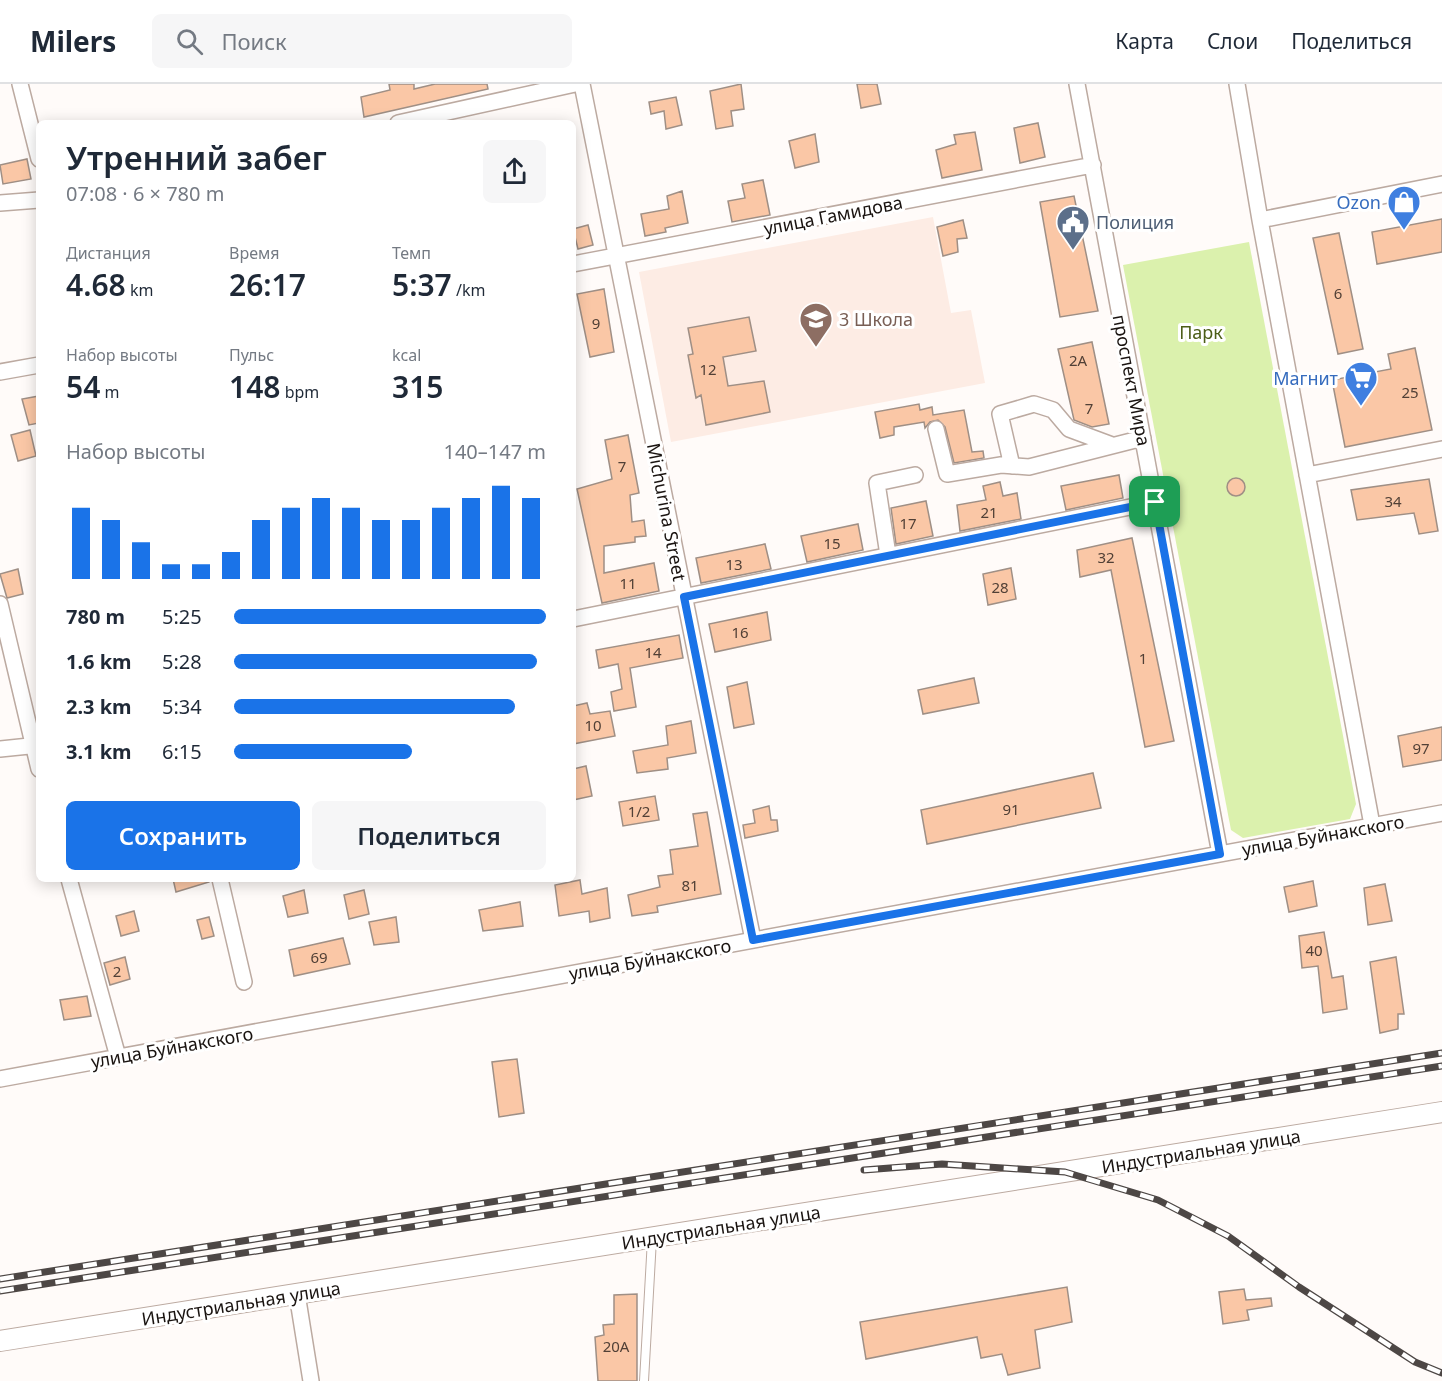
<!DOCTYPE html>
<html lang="ru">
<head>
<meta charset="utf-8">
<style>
  :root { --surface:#fff; --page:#f6f6f7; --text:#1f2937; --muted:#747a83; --line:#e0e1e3; --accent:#1a73e8 }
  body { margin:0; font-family:"Noto Sans",sans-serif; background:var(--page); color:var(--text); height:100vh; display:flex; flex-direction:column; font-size:22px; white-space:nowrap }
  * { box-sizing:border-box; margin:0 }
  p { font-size:20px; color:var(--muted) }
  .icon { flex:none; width:33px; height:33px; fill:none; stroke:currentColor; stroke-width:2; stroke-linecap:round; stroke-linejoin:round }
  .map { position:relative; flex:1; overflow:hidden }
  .sheet { position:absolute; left:36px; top:36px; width:540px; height:762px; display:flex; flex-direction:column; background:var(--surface); border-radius:9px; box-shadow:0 3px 15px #0003 }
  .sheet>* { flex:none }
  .pin { position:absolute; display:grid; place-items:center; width:51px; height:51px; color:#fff; margin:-26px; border-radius:12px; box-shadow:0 3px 9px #0006 }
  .round { display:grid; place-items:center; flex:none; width:63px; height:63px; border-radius:9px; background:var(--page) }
  .head { display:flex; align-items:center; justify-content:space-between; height:102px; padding:0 30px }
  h1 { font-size:33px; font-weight:600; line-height:45px }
  .figures { display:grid; grid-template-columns:repeat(3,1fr); gap:9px; height:102px; padding:6px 30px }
  .figures div { display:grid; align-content:center }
  .figures b { font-size:30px; font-weight:600 }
  .figures small { font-size:16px; font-weight:400 }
  .figures p { font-size:16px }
  .chart { height:168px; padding:12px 30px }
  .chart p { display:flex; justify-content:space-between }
  .chart svg { width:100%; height:108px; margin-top:6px; stroke:var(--accent); stroke-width:6 }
  .button { display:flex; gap:12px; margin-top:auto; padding:12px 30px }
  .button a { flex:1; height:69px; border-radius:9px; background:var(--accent); color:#fff; font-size:24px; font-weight:600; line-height:69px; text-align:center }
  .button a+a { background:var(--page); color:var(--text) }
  ul { padding:0 30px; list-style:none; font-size:20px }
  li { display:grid; grid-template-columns:96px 72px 1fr; align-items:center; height:45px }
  li i { height:15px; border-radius:8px; background:var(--accent) }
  header { display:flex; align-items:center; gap:36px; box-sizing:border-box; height:84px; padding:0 30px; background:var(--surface); border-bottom:2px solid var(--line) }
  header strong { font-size:28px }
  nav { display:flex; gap:33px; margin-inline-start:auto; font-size:21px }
  .search { width:420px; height:54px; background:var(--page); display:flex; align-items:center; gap:15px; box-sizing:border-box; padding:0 21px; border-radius:9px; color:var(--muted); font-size:22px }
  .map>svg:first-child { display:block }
  .built { fill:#fdece4 }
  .green { fill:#dbf1ad }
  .building { fill:#fac7a6; stroke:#9f8f85; stroke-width:1.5 }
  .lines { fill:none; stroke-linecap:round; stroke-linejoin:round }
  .service-casing { stroke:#bcaaa1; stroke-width:10 }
  .minor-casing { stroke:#bcaaa1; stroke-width:18 }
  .tertiary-casing { stroke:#bcaaa1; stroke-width:22 }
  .service { stroke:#fff; stroke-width:8 }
  .minor { stroke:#fff; stroke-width:15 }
  .tertiary { stroke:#fff; stroke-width:20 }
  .rail-casing { stroke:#4d4745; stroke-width:7 }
  .rail { stroke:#fff; stroke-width:4.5; stroke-dasharray:14; stroke-linecap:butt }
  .route-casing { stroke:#fff; stroke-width:12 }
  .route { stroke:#1a73e8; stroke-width:8 }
  .labels { text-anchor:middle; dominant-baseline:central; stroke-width:6; stroke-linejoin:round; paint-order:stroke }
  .number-label { font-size:15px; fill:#514036 }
  .shop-label { font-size:18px; fill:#366cbe; stroke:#fff; text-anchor:end }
  .street-label { font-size:18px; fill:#191310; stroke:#fff }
  .service-label { font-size:18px; fill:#4e5e75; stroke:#fff; text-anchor:start }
  .education-label { font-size:18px; fill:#785e54; stroke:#fff; text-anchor:start }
  .park-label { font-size:18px; fill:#4c5e17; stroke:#fff }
</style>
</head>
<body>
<header>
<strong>Milers</strong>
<div class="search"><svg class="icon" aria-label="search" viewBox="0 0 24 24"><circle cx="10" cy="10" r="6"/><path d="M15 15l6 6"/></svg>Поиск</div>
<nav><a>Карта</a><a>Слои</a><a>Поделиться</a></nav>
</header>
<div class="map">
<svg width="1442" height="1297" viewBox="0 0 1442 1297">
  <rect width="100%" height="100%" fill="#fffbf9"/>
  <path class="built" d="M933 133 951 229 971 226 985 299 671 358 639 188Z"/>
  <path class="green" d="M1249 158 1356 720 1350 735 1243 754 1231 746 1123 181Z"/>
  <path class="building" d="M389 0H414V5L435 0H487L488 5 364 33 361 13 390 6Z
    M741 0 744 25 731 27 733 42 716 45 710 7Z
    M857 0H877L881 20 861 24Z
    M676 13 682 41 666 45 664 27 651 30 649 18Z
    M1038 39 1045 73 1020 79 1014 44Z
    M975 48 982 86 942 94 936 66 956 60 954 51Z
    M815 50 819 78 795 84 789 57Z
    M27 75 31 95 3 100 0 81Z
    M763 96 770 131 732 138 728 117 745 114 742 100Z
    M682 107 688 139 665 144 666 148 645 152 641 130 669 125 667 112Z
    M1074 112 1098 227 1060 233 1040 118Z
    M1442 135V168L1377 180 1372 148Z
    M963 136 967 154 957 155 958 168 943 172 937 143Z
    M588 141 593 161 578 165 573 145Z
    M1339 149 1363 265 1338 270 1313 154Z
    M604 205 614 268 590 273 577 210Z
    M749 233 756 267 723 273 728 302 764 297 770 328 706 341 701 311 696 314 688 271 693 270 688 244Z
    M1092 258 1109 340 1092 343 1074 336 1058 265Z
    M1415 264 1432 346 1345 363 1332 296 1391 285 1388 270Z
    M39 312V339L29 341 22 315Z
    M919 320 920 326 932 323 933 331 964 326 972 368 983 367 984 374 954 379 945 343 938 336 930 338 925 344 924 338 894 343V351L880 354 875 328Z
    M30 346 36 372 18 377 11 351Z
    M628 351 639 409 630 411 632 438 644 436 646 452 635 453V458L604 462V489L654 479 659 507 602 519 577 405 612 395 605 356Z
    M1119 391 1123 414 1066 426 1061 402Z
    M1227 403a9 9 0 1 1 18 0a9 9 0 1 1-18 0Z
    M1429 395 1438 447 1419 450 1414 429 1357 436 1351 406Z
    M1000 398 1003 412 1017 409 1021 435 960 447 957 421 986 416 983 402Z
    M926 417 933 452 896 460 891 424Z
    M858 440 863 466 807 478 801 452Z
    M1132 454 1174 657 1145 663 1111 486 1080 493 1077 466Z
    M765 460 771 485 701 499 696 474Z
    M1011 484 1016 515 988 521 983 490Z
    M18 485 23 510 7 514 0 490Z
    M767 528 771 556 715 568 709 540Z
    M679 551 683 574 630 584 636 623 614 627 611 608 622 605 618 580 599 584 596 566Z
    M974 594 979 619 923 630 918 606Z
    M747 598 754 640 734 644 727 603Z
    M587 619 590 630 610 627 615 652 573 660V622Z
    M691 637 696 669 667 674 668 685 637 689 633 667 668 661 666 642Z
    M1442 643V676L1403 683 1398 652Z
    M586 682 592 712 573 716V685Z
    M1093 689 1101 724 927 760 921 726Z
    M655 712 659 736 623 742 619 718Z
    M769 722 771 736H777L778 747 745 754 743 741 755 739 753 726Z
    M707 728 721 810 657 822 658 828 632 832 628 811 660 803 658 792 673 790 670 766 698 762 693 730Z
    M173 795H209V798L176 808Z
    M580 796 582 810 607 804 610 834 590 838 589 827 559 832 555 801Z
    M1313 797 1317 822 1289 828 1284 803Z
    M1385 800 1392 837 1368 841 1364 804Z
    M304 806 308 829 288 833 283 812Z
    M364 806 369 830 349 835 344 811Z
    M520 818 523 842 483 847 479 826Z
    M134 827 139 847 121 852 116 832Z
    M209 833 214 852 202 855 197 836Z
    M396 833 399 858 374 861 369 838Z
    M1324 848 1332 894 1343 892 1347 925 1323 929 1318 882 1302 884 1299 852Z
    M343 854 350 880 294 892 289 866Z
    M125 873 130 895 110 901 104 879Z
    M1396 873 1404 930H1398V945L1380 949 1370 878Z
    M87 912 91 932 64 936 60 916Z
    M517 975 524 1029 499 1033 492 978Z
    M1067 1203 1072 1238 1035 1246 1040 1284 1008 1291 1002 1270 981 1274 977 1253 866 1275 860 1238Z
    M1244 1205 1246 1216 1271 1214 1272 1222 1247 1226 1249 1236 1223 1240 1219 1208Z
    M637 1210V1297H598L595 1253 604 1251 603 1241 614 1240V1211Z"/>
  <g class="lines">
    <g class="service-casing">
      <path id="service" d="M644 1297 652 1155"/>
    </g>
    <g class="minor-casing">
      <path id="minor" d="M20 0 39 75
        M582 0 753 856
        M1077 0 1220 770
        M1237 0 1260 136 1372 741
        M398 39 575 0
        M0 119 39 116
        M1260 136 1442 100
        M573 180 1093 81
        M0 288 39 281
        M936 345 947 390 1001 381 1029 383 1143 354
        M1012 382 1000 330 1034 320 1053 326 1069 345 1112 361
        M1307 391 1442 365
        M888 471 877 399 915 391
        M0 520 39 685
        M573 535 1155 418
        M0 665 39 661
        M69 795 118 973
        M220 795 244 898
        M0 995 1442 729
        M297 1210 311 1297"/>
    </g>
    <g class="tertiary-casing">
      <path id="tertiary" d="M0 1257 1442 1028"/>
    </g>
    <use href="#service" class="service"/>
    <use href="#minor" class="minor"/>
    <use href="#tertiary" class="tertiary"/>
    <g class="rail-casing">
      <path id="rail" d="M864 1086 942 1080 1065 1088 1158 1116 1228 1152 1299 1203 1415 1278 1442 1289
        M0 1195 1442 969
        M0 1207 1442 982"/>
    </g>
    <use href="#rail" class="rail"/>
  </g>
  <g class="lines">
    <g class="route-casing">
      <path id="route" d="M1155 418 1220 770 753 856 684 513Z"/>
    </g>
    <use href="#route" class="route"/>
  </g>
  <defs>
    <g id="shop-pin" transform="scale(1.725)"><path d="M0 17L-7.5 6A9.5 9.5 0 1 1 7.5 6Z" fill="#3f7fe0" stroke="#fff"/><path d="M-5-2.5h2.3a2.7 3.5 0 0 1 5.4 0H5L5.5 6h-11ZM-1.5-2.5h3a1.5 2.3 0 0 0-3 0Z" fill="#fff"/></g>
    <g id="civic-pin" transform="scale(1.725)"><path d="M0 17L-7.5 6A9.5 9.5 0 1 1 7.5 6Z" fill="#5c6f8a" stroke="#fff"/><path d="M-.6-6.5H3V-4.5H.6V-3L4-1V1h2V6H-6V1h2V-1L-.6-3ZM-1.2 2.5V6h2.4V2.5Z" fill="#fff"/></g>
    <g id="school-pin" transform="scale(1.725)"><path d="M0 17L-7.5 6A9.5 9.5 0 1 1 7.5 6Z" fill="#8d6e63" stroke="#fff"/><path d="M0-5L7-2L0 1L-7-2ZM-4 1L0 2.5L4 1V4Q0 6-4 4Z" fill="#fff"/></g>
    <g id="supermarket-pin" transform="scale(1.725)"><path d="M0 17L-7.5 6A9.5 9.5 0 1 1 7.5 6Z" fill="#3f7fe0" stroke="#fff"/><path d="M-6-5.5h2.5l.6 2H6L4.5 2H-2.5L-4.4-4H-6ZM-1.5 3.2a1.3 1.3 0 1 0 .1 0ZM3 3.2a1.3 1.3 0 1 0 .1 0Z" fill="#fff"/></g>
  </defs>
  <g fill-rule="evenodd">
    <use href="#shop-pin" x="1404" y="118"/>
    <use href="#civic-pin" x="1073" y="138"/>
    <use href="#school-pin" x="816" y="235"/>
    <use href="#supermarket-pin" x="1361" y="294"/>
  </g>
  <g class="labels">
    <g class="number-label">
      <text x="1338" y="209">6</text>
      <text x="596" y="239">9</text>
      <text x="1078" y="276">2А</text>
      <text x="708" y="285">12</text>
      <text x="1410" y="308">25</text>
      <text x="1089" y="324">7</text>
      <text x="622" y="382">7</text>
      <text x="1393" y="417">34</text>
      <text x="989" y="428">21</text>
      <text x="908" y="439">17</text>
      <text x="832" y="459">15</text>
      <text x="1106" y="473">32</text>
      <text x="734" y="480">13</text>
      <text x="628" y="499">11</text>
      <text x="1000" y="503">28</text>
      <text x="740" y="548">16</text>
      <text x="653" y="568">14</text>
      <text x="1143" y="574">1</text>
      <text x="593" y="641">10</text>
      <text x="1421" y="664">97</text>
      <text x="1011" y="725">91</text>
      <text x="639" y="727">1/2</text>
      <text x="690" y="801">81</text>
      <text x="1314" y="866">40</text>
      <text x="319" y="873">69</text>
      <text x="117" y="887">2</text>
      <text x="616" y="1262">20А</text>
    </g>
    <g class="shop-label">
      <text x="1381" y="118">Ozon</text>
      <text x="1338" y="294">Магнит</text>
    </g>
    <g class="street-label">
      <text transform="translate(833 131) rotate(-11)">улица Гамидова</text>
      <text transform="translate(1132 296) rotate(79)">проспект Мира</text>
      <text transform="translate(667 428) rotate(79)">Michurina Street</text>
      <text transform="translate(1323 751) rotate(-10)">улица Буйнакского</text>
      <text transform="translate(650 875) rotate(-10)">улица Буйнакского</text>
      <text transform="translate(172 963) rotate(-10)">улица Буйнакского</text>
      <text transform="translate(1201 1067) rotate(-9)">Индустриальная улица</text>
      <text transform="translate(721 1143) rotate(-9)">Индустриальная улица</text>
      <text transform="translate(241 1219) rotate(-9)">Индустриальная улица</text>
    </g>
    <g class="service-label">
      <text x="1096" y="138">Полиция</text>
    </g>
    <g class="education-label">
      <text x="839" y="235">3 Школа</text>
    </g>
    <g class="park-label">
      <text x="1201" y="248">Парк</text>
    </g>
  </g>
</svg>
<div class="pin" style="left:1155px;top:418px;background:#1e9e55"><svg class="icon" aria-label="arrive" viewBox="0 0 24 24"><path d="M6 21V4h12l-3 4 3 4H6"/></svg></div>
<section class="sheet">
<div class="head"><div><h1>Утренний забег</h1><p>07:08 · 6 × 780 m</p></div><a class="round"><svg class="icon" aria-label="share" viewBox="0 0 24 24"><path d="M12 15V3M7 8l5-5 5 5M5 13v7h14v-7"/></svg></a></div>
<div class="figures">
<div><p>Дистанция</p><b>4.68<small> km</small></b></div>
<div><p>Время</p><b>26:17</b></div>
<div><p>Темп</p><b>5:37<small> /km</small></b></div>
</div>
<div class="figures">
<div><p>Набор высоты</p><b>54<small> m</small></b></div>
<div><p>Пульс</p><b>148<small> bpm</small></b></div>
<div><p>kcal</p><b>315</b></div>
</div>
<div class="chart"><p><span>Набор высоты</span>140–147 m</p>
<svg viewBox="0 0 160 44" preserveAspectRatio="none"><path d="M5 44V15M15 44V20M25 44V29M35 44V38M45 44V38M55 44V33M65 44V20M75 44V15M85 44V11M95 44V15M105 44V20M115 44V20M125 44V15M135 44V11M145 44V6M155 44V11"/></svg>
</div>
<ul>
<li><b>780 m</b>5:25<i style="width:100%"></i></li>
<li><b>1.6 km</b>5:28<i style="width:97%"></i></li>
<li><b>2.3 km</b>5:34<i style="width:90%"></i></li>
<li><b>3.1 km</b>6:15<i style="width:57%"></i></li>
</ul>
<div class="button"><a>Сохранить</a><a>Поделиться</a></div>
</section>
</div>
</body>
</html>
